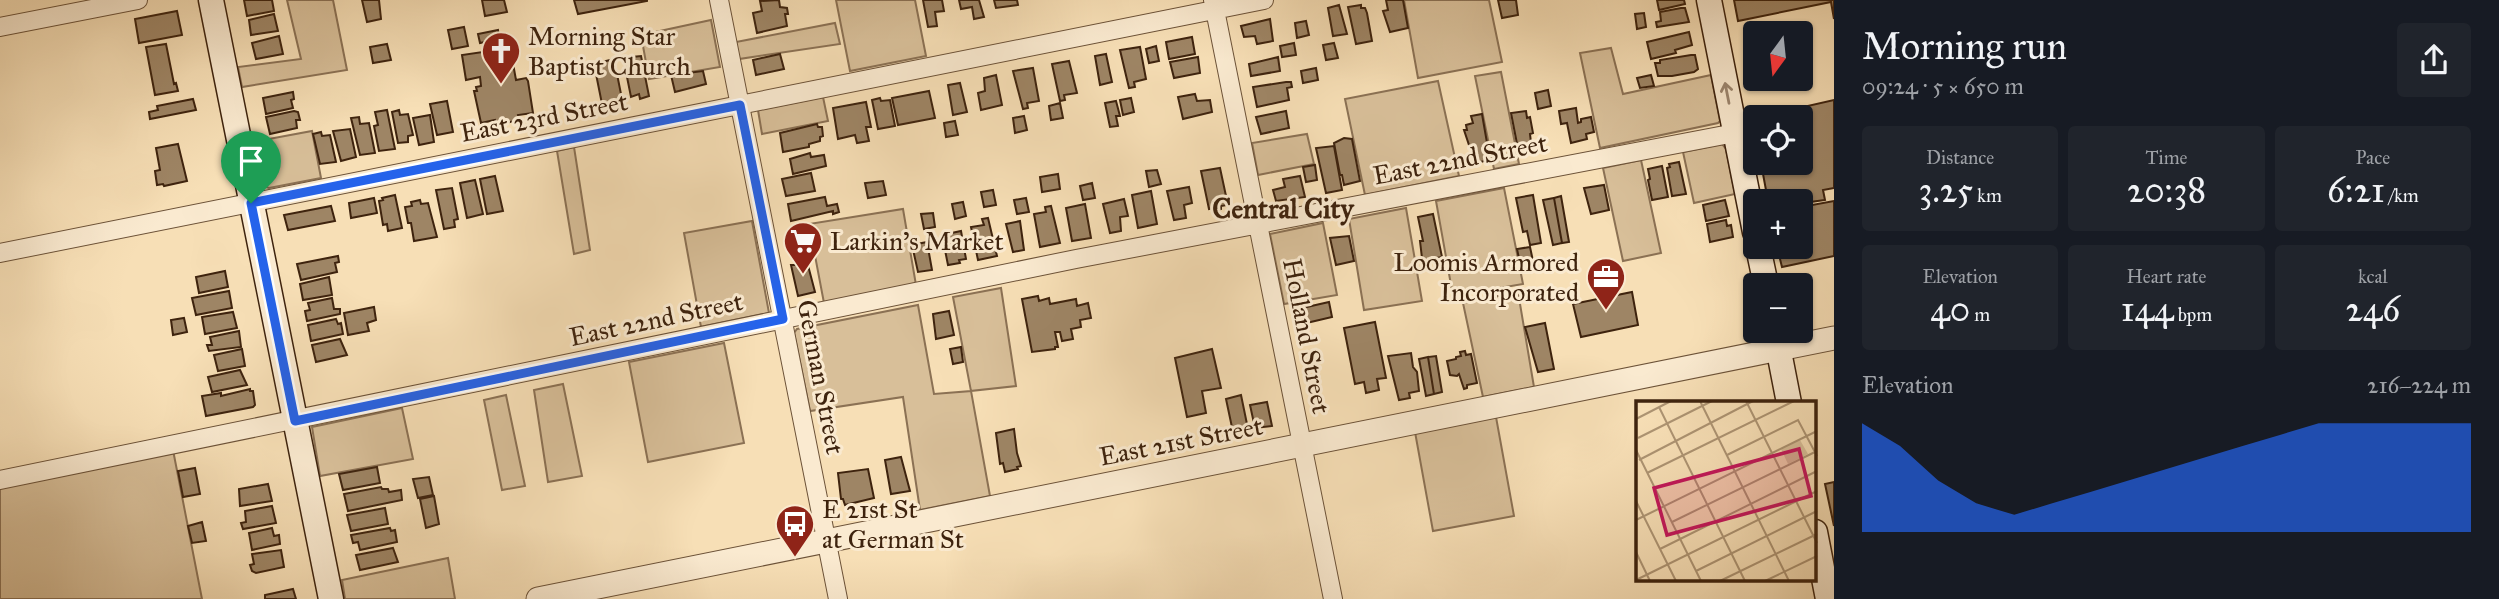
<!DOCTYPE html>
<html lang="en">
<head>
<meta charset="utf-8">
<style>
  :root { --surface:#171b24; --page:#20242c; --text:#f1f3f6; --muted:#9ea1a6; --accent:#2563eb }
  body { margin:0; font-family:"IM FELL Great Primer",serif; background:var(--page); color:var(--text); height:100vh; display:flex; flex-direction:column; font-size:26px; white-space:nowrap }
  * { box-sizing:border-box; margin:0 }
  p { font-size:23px; color:var(--muted) }
  .icon { flex:none; width:38px; height:38px; fill:none; stroke:currentColor; stroke-width:2; stroke-linecap:round; stroke-linejoin:round }
  .map { position:relative; flex:1; overflow:hidden }
  .sheet { display:flex; flex-direction:column; background:var(--surface); width:665px }
  .sheet>* { flex:none }
  .needle { width:46px; rotate:195deg }
  .buttons { position:absolute; left:1743px; top:21px; display:grid; gap:14px }
  .buttons a { display:grid; place-items:center; width:70px; height:70px; border-radius:7px; background:var(--surface); box-shadow:0 2px 5px #0004; font-size:35px }
  .pin { position:absolute; display:grid; place-items:center; width:60px; height:60px; color:#fff; margin:-72px -30px; border-radius:50% 50% 50% 0; rotate:-45deg; box-shadow:0 0 7px #0007 }
  .pin .icon { rotate:45deg }
  .round { display:grid; place-items:center; flex:none; width:74px; height:74px; border-radius:7px; background:var(--page) }
  .overview { display:flex; align-items:center; justify-content:space-between; height:119px; padding:0 28px }
  h1 { font-size:38px; font-weight:600; line-height:52px }
  .figures { display:grid; grid-template-columns:repeat(3,1fr); gap:10px; height:119px; padding:7px 28px }
  .figures div { display:grid; align-content:center; border-radius:7px; background:var(--page); text-align:center }
  .figures b { font-size:35px; font-weight:600 }
  .figures small { font-size:19px; font-weight:400 }
  .figures p { font-size:19px }
  .chart { height:196px; padding:14px 28px }
  .chart p { display:flex; justify-content:space-between }
  .chart svg { width:100%; height:126px; margin-top:7px; fill:var(--accent); opacity:.7 }
  main { display:flex; flex:1; min-height:0 }
  .map>svg:first-child { display:block }
  .green { fill:#d8bf99; stroke:#8b7154; stroke-width:2 }
  .building { fill:#9e8565; stroke:#3e230e; stroke-width:2 }
  .lines { fill:none; stroke-linecap:round; stroke-linejoin:round }
  .minor-casing { stroke:#6c5238; stroke-width:20 }
  .tertiary-casing { stroke:#6c5238; stroke-width:25 }
  .secondary-casing { stroke:#3e230e; stroke-width:27 }
  .minor { stroke:#faead0; stroke-width:18 }
  .tertiary { stroke:#faead0; stroke-width:23 }
  .secondary { stroke:#faead0; stroke-width:24 }
  .oneway { stroke:#9c866f }
  .route-casing { stroke:#fff; stroke-width:14 }
  .route { stroke:#2563eb; stroke-width:9 }
  .labels { text-anchor:middle; dominant-baseline:central; stroke-width:6; stroke-linejoin:round; paint-order:stroke }
  .poi-label { font-size:26px; fill:#3e230e; stroke:#faead0; text-anchor:start }
  .street-label { font-size:26px; fill:#3e230e; stroke:#faead0 }
  .neighbourhood-label { font-size:28px; font-weight:bold; fill:#3e230e; stroke:#faead0 }
  .inset-road { fill:none; stroke:#ad9473; stroke-width:2 }
  .view { fill:#c2185b; fill-opacity:0.15; stroke:#c2185b; stroke-width:3.5 }
  .inset-edge { fill:none; stroke:#3e230e; stroke-width:3.5 }
</style>
</head>
<body>
<main>
<div class="map">
<svg width="1834" height="599" viewBox="0 0 1834 599">
  <rect width="100%" height="100%" fill="#f7dfb6"/>
  <filter id="stains"><feTurbulence type="fractalNoise" baseFrequency=".00286" numOctaves="4"/><feColorMatrix values="0 0 0 0 .2 0 0 0 0 .09 0 0 0 0 .02 0 0 0 .5 -.17"/></filter>
  <radialGradient id="worn" r=".72"><stop offset=".6" stop-color="#630" stop-opacity="0"/><stop offset="1" stop-color="#630" stop-opacity=".3"/></radialGradient>
  <path class="green" d="M287 0H333L347 70 242 87 238 67 301 59Z
    M836 0H915L926 56 850 71Z
    M1404 0H1489L1502 62 1418 78Z
    M711 20 720 67 649 79 641 35Z
    M835 23 840 44 739 59 736 42Z
    M1611 48 1623 94 1711 75 1720 121 1718 123 1600 148 1580 53Z
    M1501 72 1519 164 1494 169 1475 76Z
    M1438 81 1459 176 1365 195 1345 99Z
    M823 97 828 121 762 134 758 110Z
    M312 131 321 178 269 188 262 186 253 142Z
    M1307 134 1314 164 1258 175 1252 143Z
    M1722 144 1726 149 1735 194 1694 203 1683 152Z
    M574 147 590 250 574 254 557 151Z
    M1641 160 1661 253 1623 261 1603 168Z
    M1504 188 1523 284 1453 296 1436 201Z
    M1406 208 1422 301 1364 310 1349 219Z
    M903 209 916 285 824 303 809 224Z
    M752 221 769 313 701 327 684 233Z
    M1323 223 1337 295 1284 304 1270 234Z
    M1001 288 1016 386 971 391 990 496 920 510 903 397 810 411 794 333 797 329 918 305 934 394 971 391 953 297Z
    M1518 292 1534 387 1483 397 1463 303Z
    M724 343 744 443 648 462 629 362Z
    M563 384 582 476 548 482 534 390Z
    M506 395 525 486 502 490 484 400Z
    M402 408 413 459 320 476 312 427Z
    M1496 417 1514 516 1433 531 1415 432Z
    M173 450 202 599H0V488Z
    M448 558 455 599H345L342 580Z"/>
  <path class="building" d="M244 0H272L274 11 247 16Z
    M362 0H379L381 19 367 22Z
    M482 0H504L507 12 485 16Z
    M574 0H647V1L578 14Z
    M779 0 780 7 787 8 788 14H785L787 26 757 33 753 13 762 11 760 1Z
    M923 0H942L944 11 935 12 937 26 928 27Z
    M959 0H979L984 17 974 19 972 7 961 9Z
    M994 0H1017L1018 5 996 8Z
    M1386 0H1403L1408 28 1390 32 1383 11 1388 10Z
    M1498 0H1516L1518 15 1502 18Z
    M1657 0H1684L1685 4 1659 10Z
    M1734 0H1834V19L1831 2 1738 21Z
    M1339 5 1347 34 1333 36 1328 8Z
    M1361 5V8H1365L1367 13 1372 41 1356 44 1348 7Z
    M1681 8H1685L1689 22 1657 27 1656 22 1661 21 1660 12Z
    M177 11 182 35 139 43 135 19Z
    M1644 13 1646 27 1637 29 1635 14Z
    M274 14 278 31 251 35 249 20Z
    M1270 19 1273 41 1257 44 1255 36 1244 37 1241 26Z
    M1306 21 1309 35 1297 38 1295 23Z
    M464 27 468 46 452 49 448 30Z
    M498 30 499 39 480 43 478 34Z
    M1689 32 1692 45 1675 50 1676 53 1651 59 1647 42Z
    M279 36 283 54 256 59 252 43Z
    M1192 37 1195 54 1169 59 1166 42Z
    M1294 43 1296 55 1282 57 1280 46Z
    M1334 43 1338 58 1326 60 1323 45Z
    M166 44 174 84 176 83 178 91 155 95 146 47Z
    M387 44 391 60 373 63 370 47Z
    M1156 46 1159 61 1149 63 1146 49Z
    M1140 47 1146 79 1134 82 1135 87 1129 88 1120 50Z
    M510 48 511 54H514V57L512 58 516 80 526 78 528 81 533 113 518 115 519 120 497 125 495 120 481 123 474 91H477L476 87 481 86 480 77 466 80 462 55Z
    M780 54 784 69 756 75 753 60Z
    M1106 54 1112 82 1100 85 1095 56Z
    M1691 55H1695L1698 69 1694 72 1672 76H1658L1655 63H1660V60Z
    M641 56 649 96 640 99 639 94 631 97 625 67 632 66V57Z
    M1198 57 1200 73 1174 78 1170 62Z
    M1278 57 1280 71 1251 76 1249 64Z
    M614 59 622 99 602 104 594 64Z
    M1069 61 1077 93 1064 95 1065 100 1060 101 1052 64Z
    M1033 68 1039 101 1027 103 1028 108 1023 109 1013 71Z
    M1316 68 1318 80 1303 83 1301 71Z
    M703 71 706 84 675 92 671 75Z
    M996 75 1002 105 981 110 978 93 985 91 984 78Z
    M1651 75 1654 86 1640 88 1637 78Z
    M1286 82H1291L1292 87 1287 88 1289 100 1257 107 1253 87Z
    M960 83 967 112 953 115 948 85Z
    M1548 90 1551 106 1538 109 1535 93Z
    M929 91 935 118 898 125 892 98Z
    M293 92 294 99 291 100 293 108 266 114 263 98Z
    M1195 94 1197 101 1210 100 1212 112 1183 119 1178 97Z
    M880 98 881 101 890 100 895 126 878 129 872 100Z
    M1131 98 1134 112 1123 115 1120 100Z
    M193 99 196 110 150 119 149 112 158 110 157 106Z
    M1834 100V188L1823 190 1825 200 1810 202 1809 193 1768 201 1761 163H1801V117H1759Z
    M447 101 453 132 437 135 430 104Z
    M1116 101 1120 116H1116L1118 126 1110 127 1105 103Z
    M866 102 871 127H866L869 141 857 143 855 135 838 139 833 108Z
    M1060 103 1063 118 1051 120 1049 106Z
    M1576 108 1578 123 1581 122V119L1591 117 1594 132 1586 134 1587 139 1571 143 1567 123 1561 124 1559 111Z
    M387 110 395 149 379 151 374 126 378 125 375 112Z
    M399 110 400 115 408 114 413 135 408 136V142L398 143 392 112Z
    M294 111 298 112 300 120H296L297 128 270 134 266 117Z
    M1286 111 1289 128 1261 134 1256 117Z
    M1526 111 1527 118 1530 117 1533 133 1530 134 1532 151 1519 154 1511 113Z
    M1482 114 1490 160 1475 163 1464 130H1467L1466 125 1473 123 1471 116Z
    M430 115 434 142 419 145 413 118Z
    M1024 116 1027 130 1015 133 1013 118Z
    M359 117 360 124 369 123 375 153 360 155 351 118Z
    M955 121 958 135 946 137 944 123Z
    M817 124 818 127H822L823 136 820 137V141L809 144V147L783 152 780 133Z
    M350 129 356 157 341 161 333 131Z
    M321 132 322 136 330 135 336 162 320 164 313 134Z
    M1344 138 1352 139 1360 181 1344 185 1342 175H1340L1334 143Z
    M178 144 187 181 164 186 163 184 157 185 155 171 160 170 156 148Z
    M1334 146 1342 190 1326 193 1316 148Z
    M810 153 811 157 824 155 826 166 793 174 790 159Z
    M1679 162 1686 194 1672 196 1667 168 1670 167 1669 164Z
    M1315 165 1317 180 1306 182 1303 167Z
    M1662 166 1668 197 1652 200 1648 180 1650 179 1648 169Z
    M1220 168 1226 196H1228L1229 202H1226L1227 205 1221 206V209L1214 211V208L1209 209 1201 171Z
    M1157 170 1161 184 1149 187 1146 171Z
    M811 173 815 191 786 196 782 179Z
    M1058 174 1060 189 1042 192 1040 177Z
    M495 176 503 211 487 214 480 179Z
    M1300 176 1305 197 1276 201 1273 190 1285 187 1283 179Z
    M475 180 483 214 467 218 460 183Z
    M883 181 886 195 868 198 865 183Z
    M1092 183 1095 198 1083 200 1080 186Z
    M1604 185 1609 210 1591 214 1584 188Z
    M1189 187 1192 203 1184 205 1186 218 1174 220 1167 191Z
    M452 188 458 219 454 220 455 227 444 229 436 190Z
    M993 190 996 205 984 207 981 192Z
    M1151 191 1157 224 1138 228 1132 195Z
    M395 195 402 228 388 231 387 224 383 225 379 201 383 200 382 198Z
    M1533 195 1541 243 1530 245 1527 231 1523 232 1516 198Z
    M1561 196 1569 242 1562 243 1554 198Z
    M825 197 827 206 837 204 839 212 833 214V211L791 221 788 204Z
    M374 198 377 213 351 218 349 203Z
    M1026 198 1029 212 1017 214 1014 200Z
    M1554 198 1562 243 1553 245 1543 200Z
    M1124 199 1128 216 1120 217 1121 231 1110 233 1103 204Z
    M420 200 421 204 428 203 437 237 414 241 411 223H408L405 207 412 206 411 202Z
    M1725 200 1729 216 1706 221 1703 205Z
    M1834 201V256L1782 267 1777 247H1801V207Z
    M963 202 966 216 955 219 952 204Z
    M1085 204 1091 238 1072 241 1066 208Z
    M331 206 335 221 288 230 284 215Z
    M1051 206 1060 243 1040 247 1034 214 1046 212 1045 207Z
    M933 213 935 227 924 229 921 214Z
    M1433 214 1442 257 1426 260 1422 258 1420 241H1423L1418 217Z
    M988 218 997 256 978 260 971 227 984 225 982 219Z
    M1726 220 1727 226 1731 225 1733 237 1710 242 1707 224Z
    M1020 221 1024 250 1013 252 1006 224Z
    M961 231 966 259 959 260 960 263 948 265 942 235Z
    M1349 236 1354 261 1336 265 1330 238Z
    M927 242 932 270 918 272 912 245Z
    M1530 247 1533 261 1520 263 1517 249Z
    M805 254 815 292 798 296 791 265H796L794 256Z
    M338 256 339 262 335 263 337 272 301 280 297 264Z
    M225 271 228 287 199 293 196 277Z
    M329 277 332 295 303 300 300 284Z
    M229 291 232 308 196 315 192 298Z
    M1632 292 1638 325 1581 337 1573 304Z
    M1038 296 1039 301 1049 298 1050 304 1076 299 1077 306 1088 303 1091 318 1080 320 1081 327 1071 329 1073 339 1062 341 1060 332H1055L1058 347H1055V349L1032 352 1022 299Z
    M332 298 334 309H340V314L307 321 305 311 310 310 308 303Z
    M1329 302 1332 317 1298 325 1296 313H1299L1298 309Z
    M374 307 376 320 367 323 369 331 348 335 344 313Z
    M949 311 954 335 936 339 933 314Z
    M233 312 237 328 205 334 202 317Z
    M184 318 187 332 173 335 171 320Z
    M336 319 338 324 341 323 343 334 311 341 308 325Z
    M1375 322 1386 378 1377 379 1379 390 1366 393 1364 382 1355 384 1344 328Z
    M1545 323 1554 369 1538 372 1525 327Z
    M239 331 241 347 209 351 207 345H212L210 337Z
    M340 339 347 355 316 362 312 345Z
    M961 347 963 362 953 364 950 349Z
    M242 349 245 366 218 371 214 355Z
    M1212 349 1221 388 1202 391 1206 413 1187 417 1175 358Z
    M1465 351 1466 355 1471 354 1477 383 1467 385V388L1464 389 1459 374 1457 376 1450 375 1447 361 1456 359V357L1461 356 1460 352Z
    M1411 353 1413 367 1417 372 1419 391 1409 393 1410 398 1399 400 1388 356Z
    M1436 356 1442 392 1434 394 1428 357Z
    M1428 357 1434 394 1426 396 1419 359Z
    M240 370 247 385 212 392 208 377Z
    M250 389V391H253L255 405 253 407 206 416 202 396 221 393V396Z
    M1241 395 1248 429 1233 432 1226 399Z
    M1267 402 1272 426 1255 428 1250 405Z
    M1014 429 1017 453 1021 466 1017 467 1018 469 1005 472 1003 463 1000 464 996 433Z
    M901 457 910 491 891 494 885 460Z
    M377 467 380 483 343 490 339 474Z
    M195 468 200 494 183 497 178 471Z
    M868 469 874 498 845 505 843 499H841L838 473Z
    M429 477 433 495 418 498 413 479Z
    M1834 482V526L1825 484Z
    M268 484 272 501 240 506 239 489Z
    M381 487 382 489H388L389 492 401 490 402 500 348 511 344 494Z
    M434 496 439 524 426 528 420 499Z
    M272 506 276 523 243 529 241 523 246 522 245 511Z
    M385 508 388 524 351 531 347 515Z
    M202 522 206 541 192 543 188 526Z
    M272 528 274 536 279 535 280 544 252 550 249 533Z
    M390 528 391 531 395 530 397 542 360 550 358 542 353 543 351 535Z
    M393 548 398 562 360 570 356 555Z
    M281 550 284 567 256 573 252 571 250 565 254 564 252 554Z
    M293 589 296 599H265V595Z"/>
  <g class="lines">
    <g class="minor-casing">
      <path id="minor" d="M719 0 838 599
        M1213 0 1333 599
        M0 27 138 0
        M0 253 1264 0
        M0 480 1076 259 1735 133"/>
    </g>
    <g class="tertiary-casing">
      <path id="tertiary" d="M538 599 1834 338"/>
    </g>
    <g class="secondary-casing">
      <path id="secondary" d="M211 0 331 599
        M1709 0 1755 232
        M1758 247 1766 285
        M1775 331 1789 403
        M1815 532 1828 599"/>
    </g>
    <use href="#minor" class="minor"/>
    <use href="#tertiary" class="tertiary"/>
    <use href="#secondary" class="secondary"/>
  </g>
  <defs><path id="oneway-shaft" d="M-6 0H5M1.5-3L5.5 0L1.5 3" fill="none" stroke-width="1.6" stroke-linecap="round" stroke-linejoin="round" transform="scale(1.75)"/></defs>
  <use class="oneway" href="#oneway-shaft" transform="translate(1727 93) rotate(-101)"/>
  <g class="lines">
    <g class="route-casing">
      <path id="route" d="M740 105 783 319 295 421 251 203Z"/>
    </g>
    <use href="#route" class="route"/>
  </g>
  <defs>
    <g id="church-pin" transform="scale(2.0125)"><path d="M0 17L-7.5 6A9.5 9.5 0 1 1 7.5 6Z" fill="#8f2418" stroke="#faead0"/><path d="M-1.2-6h2.4v3.5h3.3v2.4h-3.3V6h-2.4V-.1h-3.3v-2.4h3.3Z" fill="#fff"/></g>
    <g id="supermarket-pin" transform="scale(2.0125)"><path d="M0 17L-7.5 6A9.5 9.5 0 1 1 7.5 6Z" fill="#8f2418" stroke="#faead0"/><path d="M-6-5.5h2.5l.6 2H6L4.5 2H-2.5L-4.4-4H-6ZM-1.5 3.2a1.3 1.3 0 1 0 .1 0ZM3 3.2a1.3 1.3 0 1 0 .1 0Z" fill="#fff"/></g>
    <g id="office-pin" transform="scale(2.0125)"><path d="M0 17L-7.5 6A9.5 9.5 0 1 1 7.5 6Z" fill="#8f2418" stroke="#faead0"/><path d="M-6-3h4V-5.5h4V-3h4V5H-6ZM-1-4.5V-3h2v-1.5ZM-6 0V1H6V0Z" fill="#fff"/></g>
    <g id="bus-pin" transform="scale(2.0125)"><path d="M0 17L-7.5 6A9.5 9.5 0 1 1 7.5 6Z" fill="#8f2418" stroke="#faead0"/><path d="M-5-6H5V4H4V6H2V4H-2V6H-4V4H-5ZM-3.5-4V0h7V-4ZM-3.5 1.2v1.5H-2V1.2ZM2 1.2v1.5H3.5V1.2Z" fill="#fff"/></g>
  </defs>
  <g fill-rule="evenodd">
    <use href="#church-pin" x="501" y="51"/>
    <use href="#supermarket-pin" x="803" y="241"/>
    <use href="#office-pin" x="1606" y="277"/>
    <use href="#bus-pin" x="795" y="524"/>
  </g>
  <g class="labels">
    <g class="poi-label">
      <text x="528" y="36">Morning Star<tspan x="528" dy="30">Baptist Church</tspan></text>
      <text x="830" y="241">Larkin's Market</text>
      <text x="1579" y="262" text-anchor="end">Loomis Armored<tspan x="1579" dy="30">Incorporated</tspan></text>
      <text x="822" y="509">E 21st St<tspan x="822" dy="30">at German St</tspan></text>
    </g>
    <g class="street-label">
      <text transform="translate(544 117) rotate(-11)">East 23rd Street</text>
      <text transform="translate(1460 159) rotate(-11)">East 22nd Street</text>
      <text transform="translate(656 319) rotate(-12)">East 22nd Street</text>
      <text transform="translate(1307 336) rotate(79)">Holland Street</text>
      <text transform="translate(821 377) rotate(79)">German Street</text>
      <text transform="translate(1181 441) rotate(-11)">East 21st Street</text>
    </g>
    <g class="neighbourhood-label">
      <text x="1283" y="208">Central City</text>
    </g>
  </g>
  <g transform="translate(1636 401)">
    <rect width="180" height="180" fill="#f7dfb6"/>
    <path d="M164 39 172 53 152 63 145 48Z" fill="#d8bf99"/>
    <path class="inset-road" d="M64 0 153 180M110 0 181 142M23 6 109 180M0 18 35 0M2 37 76 0M0 49 65 180M91 54 162 19 181 55M3 59 117 0M11 72 158 0M0 100 40 180M0 119 181 30M36 121 181 50M24 148 181 70M0 151 14 180M60 170 181 110M0 179 181 90M84 180 181 133M129 180 181 155"/>
    <path class="view" d="M163 48 175 95 31 134 18 87Z"/>
    <rect width="180" height="180" class="inset-edge"/>
  </g>
  <rect width="100%" height="100%" filter="url(#stains)"/>
  <rect width="100%" height="100%" fill="url(#worn)"/>
</svg>
<div class="buttons">
<a><svg class="needle" viewBox="-14 -14 28 28"><path d="M0-13l5 13h-10z" fill="#e53935"/><path d="M0 13l5-13h-10z" fill="#9ea1a6"/></svg></a>
<a><svg class="icon" aria-label="locate" viewBox="0 0 24 24"><circle cx="12" cy="12" r="6"/><path d="M12 2v4M12 18v4M2 12h4M18 12h4"/></svg></a>
<a>+</a>
<a>−</a>
</div>
<div class="pin" style="left:251px;top:203px;background:#1e9e55"><svg class="icon" aria-label="arrive" viewBox="0 0 24 24"><path d="M6 21V4h12l-3 4 3 4H6"/></svg></div>
</div>
<section class="sheet">
<div class="overview"><div><h1>Morning run</h1><p>09:24 · 5 × 650 m</p></div><a class="round"><svg class="icon" aria-label="share" viewBox="0 0 24 24"><path d="M12 15V3M7 8l5-5 5 5M5 13v7h14v-7"/></svg></a></div>
<div class="figures">
<div><p>Distance</p><b>3.25<small> km</small></b></div>
<div><p>Time</p><b>20:38</b></div>
<div><p>Pace</p><b>6:21<small> /km</small></b></div>
</div>
<div class="figures">
<div><p>Elevation</p><b>40<small> m</small></b></div>
<div><p>Heart rate</p><b>144<small> bpm</small></b></div>
<div><p>kcal</p><b>246</b></div>
</div>
<div class="chart"><p><span>Elevation</span>216–224 m</p>
<svg viewBox="0 0 160 44" preserveAspectRatio="none"><path d="M0 44V6L10 14L20 26L30 34L40 38L50 34L60 30L70 26L80 22L90 18L100 14L110 10L120 6L130 6L140 6L150 6L160 6V44z"/></svg>
</div>
</section>
</main>
</body>
</html>
